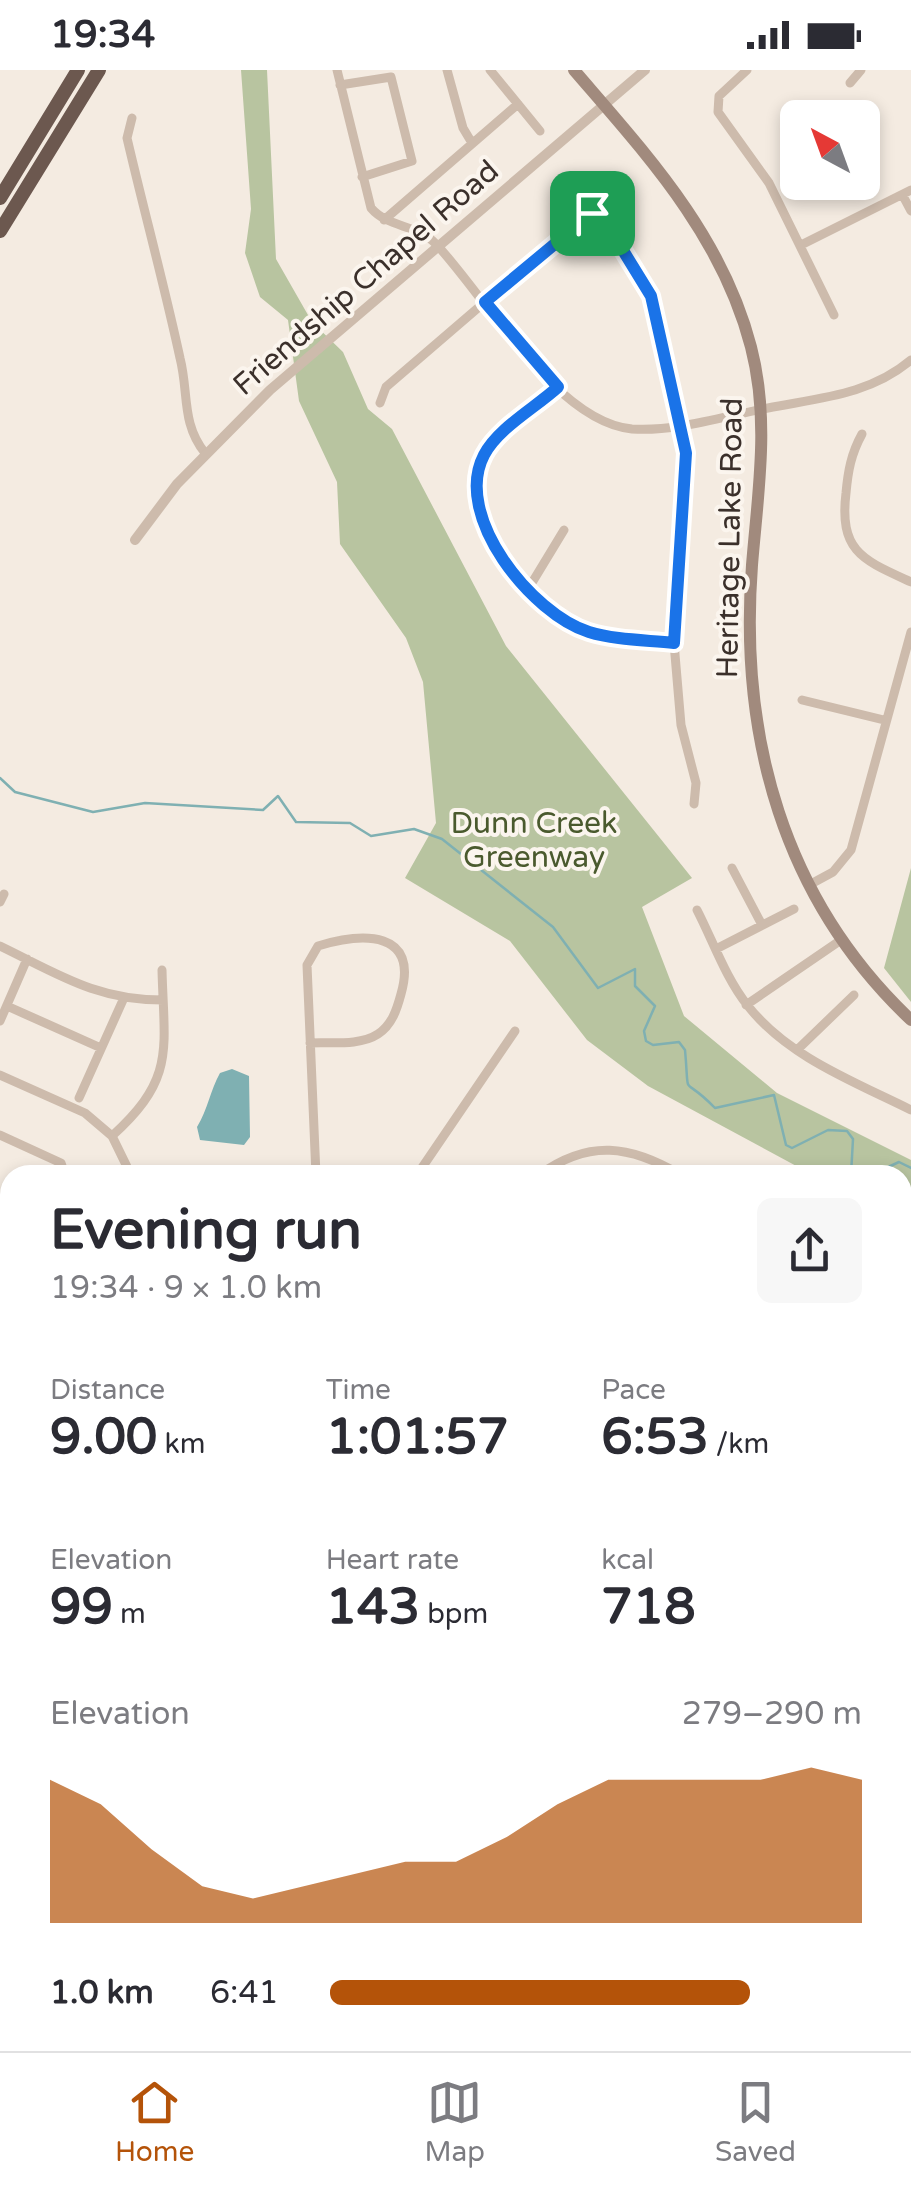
<!DOCTYPE html>
<html lang="en">
<head>
<meta charset="utf-8">
<style>
  :root { --surface:#fff; --page:#f7f7f7; --text:#2b2b33; --muted:#7c7c81; --line:#e1e1e2; --accent:#b45309 }
  body { margin:0; font-family:"Varela Round",sans-serif; background:var(--page); color:var(--text); height:100vh; display:flex; flex-direction:column; font-size:38px; white-space:nowrap }
  * { box-sizing:border-box; margin:0 }
  p { font-size:32px; color:var(--muted) }
  .icon { flex:none; width:55px; height:55px; fill:none; stroke:currentColor; stroke-width:2; stroke-linecap:round; stroke-linejoin:round }
  .map { position:relative; flex:1; overflow:hidden }
  .drawer { position:absolute; left:0px; top:1095px; width:912px; height:888px; display:flex; flex-direction:column; background:var(--surface); border-radius:30px 30px 0 0; box-shadow:0 5px 15px #0003 }
  .drawer>* { flex:none }
  .needle { width:65px; rotate:319deg }
  .fabs { position:absolute; left:780px; top:30px; display:grid; gap:20px }
  .fabs a { display:grid; place-items:center; width:100px; height:100px; border-radius:15px; background:var(--surface); box-shadow:0 5px 15px #0003; font-size:50px }
  .pin { position:absolute; display:grid; place-items:center; width:85px; height:85px; color:#fff; margin:-42px; border-radius:20px; box-shadow:0 5px 15px #0006 }
  .round { display:grid; place-items:center; flex:none; width:105px; height:105px; border-radius:15px; background:var(--page) }
  .overview { display:flex; align-items:center; justify-content:space-between; height:170px; padding:0 50px }
  h1 { font-size:55px; font-weight:700; line-height:75px }
  .figures { display:grid; grid-template-columns:repeat(3,1fr); gap:15px; height:170px; padding:10px 50px }
  .figures div { display:grid; align-content:center }
  .figures b { font-size:50px; font-weight:700 }
  .figures small { font-size:28px; font-weight:400 }
  .figures p { font-size:28px }
  .chart { height:280px; padding:20px 50px }
  .chart p { display:flex; justify-content:space-between }
  .chart svg { width:100%; height:180px; margin-top:10px; fill:var(--accent); opacity:.7 }
  ul { padding:0 50px; list-style:none; font-size:32px }
  li { display:grid; grid-template-columns:160px 120px 1fr; align-items:center; height:75px }
  li i { height:25px; border-radius:12px; background:var(--accent) }
  .status { display:flex; justify-content:space-between; align-items:center; height:70px; padding:0 50px; background:var(--surface); direction:ltr }
  .status svg { height:28px; fill:currentColor }
  .tab-bar { display:flex; justify-content:space-around; align-items:center; height:140px; border-top:2px solid var(--line); background:var(--surface); font-size:28px; color:var(--muted) }
  .tab-bar a { display:grid; justify-items:center; gap:5px }
  .tab-bar .selected { color:var(--accent) }
  .map>svg:first-child { display:block }
  .green { fill:#b8c4a0 }
  .water { fill:#7fb0b2 }
  .lines { fill:none; stroke-linecap:round; stroke-linejoin:round }
  .stream { stroke:#7fb0b2; stroke-width:2.5 }
  .minor { stroke:#cdbbac; stroke-width:9 }
  .tertiary { stroke:#cdbbac; stroke-width:10 }
  .secondary { stroke:#a18a7d; stroke-width:12 }
  .trunk { stroke:#6c584f; stroke-width:14 }
  .route-casing { stroke:#fff; stroke-width:20 }
  .route { stroke:#1a73e8; stroke-width:12 }
  .labels { text-anchor:middle; dominant-baseline:central; stroke-width:8; stroke-linejoin:round; paint-order:stroke }
  .street-label { font-size:30px; fill:#3b302b; stroke:#fbf5ee }
  .park-label { font-size:30px; fill:#4a5a2e; stroke:#fbf5ee }
</style>
</head>
<body>
<div class="status"><b>19:34</b><svg viewBox="0 0 49 12"><path d="M0 12V9h3v3zM5 12V6h3v6zM10 12V3h3v9zM15 12V0h3v12zM26 1h20v11H26zM47 4h2v5h-2z"/></svg></div>
<div class="map">
<svg width="911" height="1981" viewBox="0 0 911 1981">
  <rect width="100%" height="100%" fill="#f4ebe1"/>
  <path class="green" d="M241 0H267L276 189 312 252 343 282 368 339 392 359 506 576 692 808 642 837 684 946 777 1023 911 1090V1158L903 1153 902 1105H813L648 1016 587 970 510 871 405 808 436 753 423 612 406 568 340 474 337 412 299 331 288 250 260 227 245 183 251 139Z
    M911 798V932L884 898Z"/>
  <path class="water" d="M232 999 249 1006 250 1067 244 1075 200 1070 197 1057C208 1039 210 1021 220 1003Z
    M10 1567V1614L0 1611V1569Z"/>
  <g class="lines">
    <path class="stream" d="M0 708 15 722 93 742 145 733 263 740 278 726 296 752 350 753 371 766 414 759 442 769 553 857 598 918 635 899V916L655 936 644 961 646 971 653 975 679 972 685 980C690 1033 680 1002 715 1038L774 1025 786 1075 792 1078 828 1060 847 1061 853 1069 851 1105
      M871 1105 899 1092 911 1098
      M911 1124V1142
      M902 1724 911 1730"/>
    <path class="minor" d="M337 0 371 138C388 158 417 154 436 174 486 227 556 352 632 359 676 362 725 346 768 338 819 328 870 325 911 290
      M447 0 463 58 472 73
      M490 0 540 61
      M747 0 719 26 718 42 769 113 834 245
      M850 13 861 0
      M340 15 391 7 412 91 362 107
      M132 48 127 68C144 141 164 214 180 288 189 323 181 353 205 383
      M903 126 911 141
      M384 150 518 34
      M801 175 911 120
      M558 317C535 337 498 358 484 385 452 447 532 544 589 562 615 571 647 570 674 573
      M380 333 386 317 586 145H595L616 169 651 227 686 383 674 573 681 655 696 713 694 734
      M862 364C851 384 848 401 846 423 839 482 863 490 911 512
      M527 521 564 460
      M802 630 884 650
      M732 798 762 855
      M809 815 833 802 851 780 911 562
      M0 832 4 824
      M697 840C713 871 726 909 748 936 788 987 855 1012 911 1040
      M0 876C58 904 96 930 163 930
      M716 879 794 839
      M746 935 841 870
      M7 936 101 978
      M0 951 27 889
      M310 973C331 972 360 976 378 964 392 955 397 939 401 924 419 861 364 862 318 876L307 895 316 1105
      M797 980 854 925
      M0 1005 85 1043 112 1066 131 1105
      M79 1028 123 930
      M0 1065 61 1093 65 1105
      M112 1066C176 1008 164 980 162 900
      M417 1105 515 961
      M539 1105C589 1069 630 1075 681 1105
      M0 1142 10 1147
      M0 1205 10 1207
      M0 1321 10 1326
      M0 1473H10
      M0 1528 10 1529
      M902 1641 910 1642
      M0 1718 10 1730
      M0 1815 10 1806
      M860 1972 861 1981
      M0 1974 2 1981
      M66 1981 73 1972"/>
    <path class="tertiary" d="M135 470 177 414 270 320 645 0"/>
    <path class="secondary" d="M574 0C647 85 722 165 751 277 770 350 758 421 752 495 739 667 783 829 911 950"/>
    <path class="trunk" d="M0 128 78 0
      M0 161 99 0"/>
  </g>
  <g class="lines">
    <g class="route-casing">
      <path id="route" d="M592 143 616 169 651 226 686 383 674 573C646 570 615 570 589 562 532 544 452 446 484 385 498 358 535 338 558 317L485 232Z"/>
    </g>
    <use href="#route" class="route"/>
  </g>
  <g class="labels">
    <g class="street-label">
      <text transform="translate(366 208) rotate(-41)">Friendship Chapel Road</text>
      <text transform="translate(730 468) rotate(-89)">Heritage Lake Road</text>
    </g>
    <g class="park-label">
      <text x="534" y="753">Dunn Creek<tspan x="534" dy="34">Greenway</tspan></text>
    </g>
  </g>
</svg>
<div class="fabs">
<a><svg class="needle" viewBox="-14 -14 28 28"><path d="M0-13l5 13h-10z" fill="#e53935"/><path d="M0 13l5-13h-10z" fill="#7c7c81"/></svg></a>
</div>
<div class="pin" style="left:592px;top:143px;background:#1e9e55"><svg class="icon" aria-label="arrive" viewBox="0 0 24 24"><path d="M6 21V4h12l-3 4 3 4H6"/></svg></div>
<section class="drawer">
<div class="overview"><div><h1>Evening run</h1><p>19:34 · 9 × 1.0 km</p></div><a class="round"><svg class="icon" aria-label="share" viewBox="0 0 24 24"><path d="M12 15V3M7 8l5-5 5 5M5 13v7h14v-7"/></svg></a></div>
<div class="figures">
<div><p>Distance</p><b>9.00<small> km</small></b></div>
<div><p>Time</p><b>1:01:57</b></div>
<div><p>Pace</p><b>6:53<small> /km</small></b></div>
</div>
<div class="figures">
<div><p>Elevation</p><b>99<small> m</small></b></div>
<div><p>Heart rate</p><b>143<small> bpm</small></b></div>
<div><p>kcal</p><b>718</b></div>
</div>
<div class="chart"><p><span>Elevation</span>279–290 m</p>
<svg viewBox="0 0 160 44" preserveAspectRatio="none"><path d="M0 44V9L10 15L20 26L30 35L40 38L50 35L60 32L70 29L80 29L90 23L100 15L110 9L120 9L130 9L140 9L150 6L160 9V44z"/></svg>
</div>
<ul>
<li><b>1.0 km</b>6:41<i style="width:79%"></i></li>
</ul>
</section>
</div>
<nav class="tab-bar">
<a class="selected"><svg class="icon" aria-label="home" viewBox="0 0 24 24"><path d="M3 11l9-7 9 7M6 9v11h12V9"/></svg>Home</a>
<a><svg class="icon" aria-label="map" viewBox="0 0 24 24"><path d="M3 6l6-2 6 2 6-2v14l-6 2-6-2-6 2zM9 4v14M15 6v14"/></svg>Map</a>
<a><svg class="icon" aria-label="saved" viewBox="0 0 24 24"><path d="M7 4h10v16l-5-4-5 4z"/></svg>Saved</a>
</nav>
</body>
</html>
